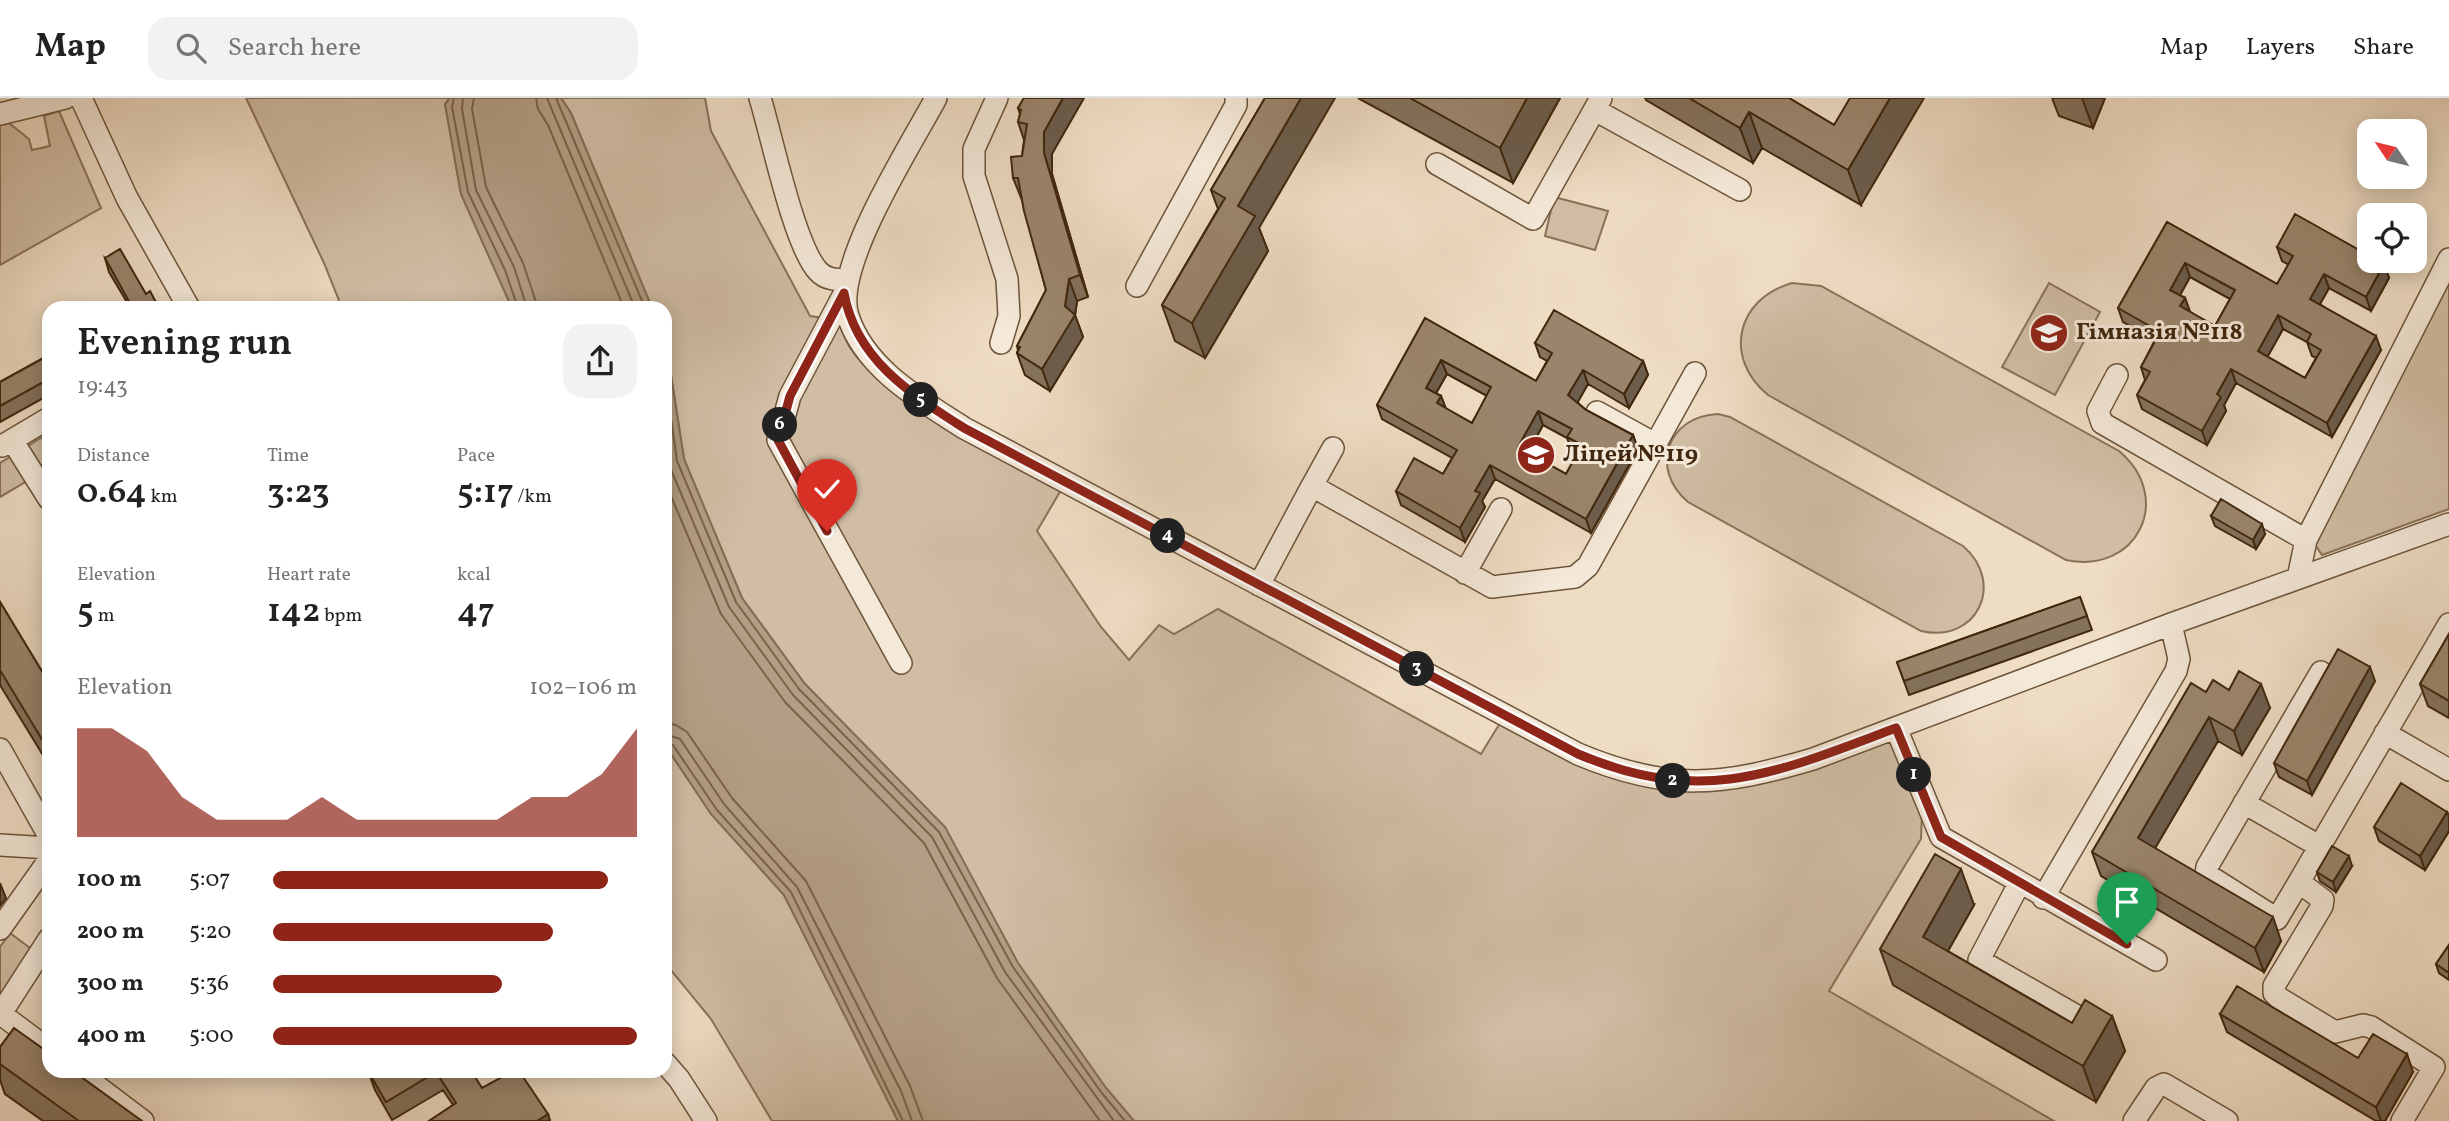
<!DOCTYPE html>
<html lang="en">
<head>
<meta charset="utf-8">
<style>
  :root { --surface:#fff; --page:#f2f2f2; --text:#222; --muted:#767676; --line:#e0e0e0; --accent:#8f2418 }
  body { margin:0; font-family:Vollkorn,serif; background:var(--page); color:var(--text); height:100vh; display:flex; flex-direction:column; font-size:26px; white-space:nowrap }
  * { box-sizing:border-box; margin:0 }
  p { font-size:23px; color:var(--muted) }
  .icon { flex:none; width:38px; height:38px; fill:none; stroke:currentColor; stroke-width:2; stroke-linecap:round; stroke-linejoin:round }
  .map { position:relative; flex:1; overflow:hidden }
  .details { position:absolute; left:42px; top:203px; width:630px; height:777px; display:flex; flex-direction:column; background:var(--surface); border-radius:21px; box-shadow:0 4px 18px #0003 }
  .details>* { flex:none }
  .needle { width:46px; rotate:305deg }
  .tools { position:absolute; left:2357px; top:21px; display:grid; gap:14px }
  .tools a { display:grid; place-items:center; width:70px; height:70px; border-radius:14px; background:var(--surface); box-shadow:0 4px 18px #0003; font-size:35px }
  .pin { position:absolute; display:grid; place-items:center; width:60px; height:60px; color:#fff; margin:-72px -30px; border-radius:50% 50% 50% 0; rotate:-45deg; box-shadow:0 0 7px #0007 }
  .pin .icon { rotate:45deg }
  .km { position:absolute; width:35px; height:35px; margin:-18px; border-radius:50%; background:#222; color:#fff; font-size:19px; line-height:35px; text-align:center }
  .round { display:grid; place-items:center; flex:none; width:74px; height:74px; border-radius:21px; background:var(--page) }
  .overview { display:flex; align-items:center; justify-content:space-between; height:119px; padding:0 35px }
  h1 { font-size:38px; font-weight:600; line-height:52px }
  .figures { display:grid; grid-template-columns:repeat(3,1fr); gap:10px; height:119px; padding:7px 35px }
  .figures div { display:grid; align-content:center }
  .figures b { font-size:35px; font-weight:600 }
  .figures small { font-size:19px; font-weight:400 }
  .figures p { font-size:19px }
  .chart { height:196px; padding:14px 35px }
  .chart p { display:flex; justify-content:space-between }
  .chart svg { width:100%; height:126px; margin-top:7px; fill:var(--accent); opacity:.7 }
  ul { padding:0 35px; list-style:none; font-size:23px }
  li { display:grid; grid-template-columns:112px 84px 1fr; align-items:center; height:52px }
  li i { height:18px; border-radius:9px; background:var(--accent) }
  header { display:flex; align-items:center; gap:42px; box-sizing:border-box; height:98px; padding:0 35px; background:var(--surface); border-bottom:2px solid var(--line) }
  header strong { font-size:33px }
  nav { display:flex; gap:38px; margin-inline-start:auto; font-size:24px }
  .search { width:490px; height:63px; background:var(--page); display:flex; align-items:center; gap:18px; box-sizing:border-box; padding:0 24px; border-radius:21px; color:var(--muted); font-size:26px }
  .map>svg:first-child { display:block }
  .green { fill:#d0bda4; stroke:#887258; stroke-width:2 }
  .water { fill:#b39e85; stroke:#856e55; stroke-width:2 }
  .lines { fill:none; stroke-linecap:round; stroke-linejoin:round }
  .shore { stroke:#7a6249; stroke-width:2 }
  .minor-casing { stroke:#6c543a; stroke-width:24 }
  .minor { stroke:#f4e8d8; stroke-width:21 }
  .wall { fill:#84725d; stroke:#40270d; stroke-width:2; fill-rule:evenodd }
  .shaded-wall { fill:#6c5d4c; stroke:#40270d; stroke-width:2 }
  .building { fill:#9a856c; stroke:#40270d; stroke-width:2; fill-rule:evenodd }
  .route-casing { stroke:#fff; stroke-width:14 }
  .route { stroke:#8f2418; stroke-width:9 }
  .labels { text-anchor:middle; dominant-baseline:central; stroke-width:6; stroke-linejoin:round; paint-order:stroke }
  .poi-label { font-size:24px; font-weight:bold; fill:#40270d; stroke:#f4e8d8; text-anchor:start }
</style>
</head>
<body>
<header>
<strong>Map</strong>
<div class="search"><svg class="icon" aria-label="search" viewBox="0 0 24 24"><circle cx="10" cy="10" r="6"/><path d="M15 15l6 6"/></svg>Search here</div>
<nav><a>Map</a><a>Layers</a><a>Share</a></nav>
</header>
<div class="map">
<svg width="2449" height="1023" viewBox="0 0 2449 1023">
  <rect width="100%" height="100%" fill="#eedcc3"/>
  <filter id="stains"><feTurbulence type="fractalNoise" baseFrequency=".00286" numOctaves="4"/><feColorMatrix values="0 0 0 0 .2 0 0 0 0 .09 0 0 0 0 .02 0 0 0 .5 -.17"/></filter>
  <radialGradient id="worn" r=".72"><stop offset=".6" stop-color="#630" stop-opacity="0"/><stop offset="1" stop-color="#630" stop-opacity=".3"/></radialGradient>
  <path class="green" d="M246 0H450L445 6 461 96 512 210H342L324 165Z
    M561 0H705L711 33 810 218 837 222C842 231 845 243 851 251 889 308 1000 357 1061 392L1037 433 1101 529 1129 562 1159 527 1174 536 1218 511 1481 656 1500 625C1561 658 1617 688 1688 693L1894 640 1922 714 1921 741 1829 893 2054 1023H1134L1106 990 1018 865 945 729 805 586 742 500 684 361 665 239V210H652L571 15Z
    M59 13 101 110 0 167V22L4 21 29 41 32 52 50 48 44 18Z
    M1554 99 1608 113 1595 152 1545 138Z
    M2449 174V411L2322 457 2314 445Z
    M1792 185 1821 188 2119 353C2175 400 2137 477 2066 462L1768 297C1723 260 1736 201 1792 185Z
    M2049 185 2100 214 2055 297 2002 269Z
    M1718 316 1730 319 1963 448C2006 485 1977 546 1921 533L1688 404C1649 371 1667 318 1718 316Z
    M49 335V370L0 399V365Z
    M665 647 711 716 784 797 898 1023H772L711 921 665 865Z
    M10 835 34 853 0 902V849Z"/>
  <path class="water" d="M450 0H561L571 15 652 210H512L461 96 445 6Z
    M665 239 684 361 742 500 805 586 945 729 1018 865 1106 990 1134 1023H898L784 797 711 716 665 647Z"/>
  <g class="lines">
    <path class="shore" d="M454 0 452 9 468 94 505 172 518 210
      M463 0 462 11 476 92 514 169 527 210
      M474 0 472 11 486 89 523 165 538 210
      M536 0 538 11 548 27 624 210
      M547 0 635 210
      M556 0 645 210
      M665 278 677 363 736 504 799 591 939 734 1013 869 1101 994 1125 1023
      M665 339 669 367 729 509 793 597 932 739 1005 874 1114 1023
      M665 384 721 516 785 604 924 745 997 880 1100 1023
      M665 625 676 627 687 634 732 700 806 783 910 988 923 1023
      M665 636 680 641 724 706 797 789 901 993 912 1023
      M665 645 673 647 717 712 791 794 903 1023"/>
    <g class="minor-casing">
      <path id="minor" d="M81 0 127 100 189 210
        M760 0C772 39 794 147 818 173 826 182 837 182 848 181
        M936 0C911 47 832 169 848 218 865 271 921 302 964 330L1578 656C1668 694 1722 688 1813 661L2171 526 2449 426
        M997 0 974 51V78L1007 181 1009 218 1001 245
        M1595 12 1740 92
        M0 16 65 0
        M1437 66 1533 121 1601 0
        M1137 188 1236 7V0
        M844 196 790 298 778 342 901 565
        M2117 277 2098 313 2102 325 2306 442
        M1597 314 1657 347
        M12 342 49 401
        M2 348 49 320
        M1312 388 1333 350
        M1465 475 1501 411
        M2298 480 2306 442 2449 161
        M1259 487 1312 388 1492 489 1575 479 1588 468 1695 275
        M1896 630 1941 739 2156 862
        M2385 635 2449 672
        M0 651 49 738
        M2244 705 2319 748
        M0 747 49 750
        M2299 784 2277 821 2206 776 2207 769 2321 574
        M2019 786 1979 862 2082 921
        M2043 800 2176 573 2179 561 2171 526
        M0 831 49 762
        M1 916 49 952
        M0 917 49 841
        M665 965 679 981 706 1023
        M77 973 143 1023
        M2134 1023 2156 990 2164 986 2227 1023
        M2402 1023 2434 969 2371 929 2363 927 2335 934 2279 900 2274 895V888L2322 808 2323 802 2299 784 2449 526"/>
    </g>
    <use href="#minor" class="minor"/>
  </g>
  <path class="wall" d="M1024 0 1052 56V76L1088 199 1077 203 1075 217 1083 239 1050 293 1025 277 1017 255 1018 252 1017 248 1046 192 1022 102 1013 80 1022 58 1024 42 1018 24 1020 16 1018 10Z
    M1265 0 1259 130 1268 153 1205 260 1175 243 1162 207 1218 111 1211 92Z
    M1358 0H1560L1513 85Z
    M1645 0H1789L1834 27 1861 107 1762 50 1753 65 1646 2Z
    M2052 0H2105L2093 30 2059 18Z
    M2167 124 2277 186 2289 167 2282 163 2277 149 2384 166 2389 180 2371 213 2329 190 2320 206 2381 252 2332 339 2236 285 2224 307 2226 313 2207 347 2142 311 2137 297 2145 282 2141 269 2155 242 2123 224 2118 210ZM2190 179 2230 201 2215 228 2190 214 2185 200 2180 197ZM2283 231 2307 244 2312 258 2316 260 2305 280 2267 259Z
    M105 160 146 196 128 206 109 174Z
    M1425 220 1536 283 1547 263 1540 259 1535 245 1643 263 1648 277 1629 310 1588 286 1577 304 1586 312 1633 337 1638 351 1591 435 1495 381 1482 403 1485 409 1465 444 1401 407 1396 393 1443 376 1452 360 1382 321 1377 307ZM1447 276 1487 298 1472 325 1446 311 1441 298 1436 295ZM1543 327 1567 340 1572 353 1577 356 1566 376 1528 355Z
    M49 257V297L0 324V284Z
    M2211 418 2265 436 2256 451 2215 428Z
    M2080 499 2092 532 1909 597 1897 564Z
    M0 504 49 585V667L0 587Z
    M2449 536V620L2428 608 2420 586Z
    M2375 583 2312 697 2279 679 2274 665Z
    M2229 592 2270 610 2242 657 2218 643 2155 750 2281 843 2264 874 2101 778 2092 754 2206 594Z
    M2447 714 2449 718V733L2425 772 2379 743 2374 729Z
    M2352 768 2336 794 2320 783 2317 774Z
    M1974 807 1948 853 2072 925 2112 918 2125 953 2096 1004 1893 887 1880 851Z
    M2449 847V882L2439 875 2436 866Z
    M2220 916 2358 960 2413 974 2385 1023H2376L2227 934Z
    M0 949 142 1023H43L5 996 0 982Z
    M368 973H473L471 974 482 990 548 1016 550 1023H429L453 1007 443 992 392 1022 375 992Z"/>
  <path class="shaded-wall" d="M1063 0H1084L1052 56V76L1088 199 1080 177 1044 55V34Z
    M1301 0H1335L1259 130 1268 153 1205 260 1192 225 1238 108Z
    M1527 0H1560L1513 85 1500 50Z
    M1890 0H1924L1861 107 1848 72Z
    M2082 0H2105L2093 30Z
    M1749 14 1762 50 1753 65 1740 30Z
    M2185 165 2190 179 2175 206 2170 192Z
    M2384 166 2389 180 2371 213 2366 199Z
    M2324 176 2329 190 2315 215 2310 201Z
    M1069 181 1077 203 1075 217 1083 239 1050 293 1042 271 1065 208Z
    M2185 200 2190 214 2180 208Z
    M2278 217 2283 231 2263 267 2258 253Z
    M2376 238 2381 252 2332 339 2327 325Z
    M1441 262 1447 276 1431 304 1426 290Z
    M1643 263 1648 277 1629 310 1624 296Z
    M2231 271 2236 285 2224 307 2226 313 2207 347 2202 333 2217 296Z
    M1583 272 1588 286 1574 311 1568 297Z
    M1441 298 1446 311 1437 305Z
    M1538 313 1543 327 1523 363 1518 349Z
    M1633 337 1638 351 1591 435 1586 421Z
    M1490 367 1495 381 1482 403 1485 409 1465 444 1460 430 1475 393Z
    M2262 426 2265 436 2256 451 2253 442Z
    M2370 569 2375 583 2312 697 2307 683Z
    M2261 586 2270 610 2242 657 2234 633Z
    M2209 619 2218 643 2147 764 2138 740Z
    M2447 714 2449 718V733L2425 772 2420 758Z
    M2349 758 2352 768 2336 794 2333 784Z
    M1961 771 1974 807 1936 874 1923 839Z
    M0 785 6 800 0 808Z
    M2273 819 2281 843 2264 874 2255 850Z
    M2112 918 2125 953 2096 1004 2083 968Z
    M2407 956 2413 974 2385 1023H2381L2376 1009Z
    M548 1016 550 1023H537Z"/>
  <path class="building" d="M1024 0H1063L1044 34V55L1080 177 1069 181 1065 208 1075 217 1042 271 1017 255 1020 249 1017 248 1046 192 1024 113 1018 80H1013L1011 59 1022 58 1027 26 1018 24 1021 12 1018 10Z
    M1265 0H1301L1238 108 1255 118 1192 225 1162 207 1225 100 1211 92Z
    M1410 0H1527L1500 50Z
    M1689 0H1789L1834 27 1850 0H1890L1848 72 1749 14 1740 30Z
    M2295 116 2370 158V163H2378L2384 166 2366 199 2324 176 2310 201 2376 238 2327 325 2231 271 2217 296 2221 299 2202 333 2137 297 2150 274 2141 269 2160 234 2118 210 2167 124 2277 186 2293 158 2277 149ZM2185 165 2235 192 2215 228 2180 208 2185 200 2170 192ZM2278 217 2311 236 2307 244 2321 252 2305 280 2258 253Z
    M120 151 146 196 150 193 159 210H121L130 205 105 160Z
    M1554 212 1643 263 1624 296 1583 272 1568 297 1586 312 1633 337 1586 421 1490 367 1475 393 1480 395 1460 430 1396 393 1414 360 1443 376 1457 352 1377 307 1425 220 1536 283 1552 255 1535 245ZM1441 262 1491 289 1472 325 1437 305 1441 298 1426 290ZM1538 313 1572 331 1567 339 1582 347 1566 376 1518 349Z
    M49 257V281L0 308V284Z
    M2221 401 2262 426 2253 442 2211 418Z
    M2080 499 2087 518 1904 583 1897 564Z
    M0 504 49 585V653L0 572Z
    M2449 536V603L2420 586Z
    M2338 551 2370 569 2307 683 2274 665Z
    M2239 573 2261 586 2234 633 2209 619 2138 740 2273 819 2255 850 2092 754 2191 585 2206 594 2213 582 2229 592Z
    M2401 685 2447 714 2420 758 2374 729Z
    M2332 748 2349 758 2333 784 2317 774Z
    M1935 756 1961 771 1923 839 2072 925 2085 902 2112 918 2083 968 1880 851Z
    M2449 847V875L2436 866Z
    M2237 888 2358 960 2373 936 2407 956 2376 1009 2220 916Z
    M14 930 49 955V973H73L142 1023H79L0 966V949Z
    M368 973H471L482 990 513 973H519L548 1016 537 1023H429L456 1005 436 974 386 1004Z"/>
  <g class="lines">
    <g class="route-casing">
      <path id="route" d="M827 433 778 342 790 298 844 195C856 262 911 296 964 330L1578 656C1703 709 1776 675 1896 630L1941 739 2127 846"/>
    </g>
    <use href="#route" class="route"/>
  </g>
  <defs>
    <g id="school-disc" transform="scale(2.0125)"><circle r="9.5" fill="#8f2418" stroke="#f4e8d8"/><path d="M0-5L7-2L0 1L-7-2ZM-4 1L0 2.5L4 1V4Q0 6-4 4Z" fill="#fff"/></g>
  </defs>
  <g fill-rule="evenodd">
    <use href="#school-disc" x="2049" y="235"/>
    <use href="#school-disc" x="1536" y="357"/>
  </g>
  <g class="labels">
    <g class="poi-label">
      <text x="2076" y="235">Гімназія №118</text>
      <text x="1563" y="357">Ліцей №119</text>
    </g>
  </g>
  <rect width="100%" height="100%" filter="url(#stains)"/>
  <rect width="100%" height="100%" fill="url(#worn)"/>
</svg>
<div class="tools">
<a><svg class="needle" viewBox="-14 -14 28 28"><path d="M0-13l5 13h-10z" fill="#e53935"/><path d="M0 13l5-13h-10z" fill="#767676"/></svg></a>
<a><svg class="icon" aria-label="locate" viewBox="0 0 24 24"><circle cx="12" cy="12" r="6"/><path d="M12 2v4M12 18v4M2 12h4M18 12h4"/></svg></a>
</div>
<div class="pin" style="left:2127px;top:846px;background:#1e9e55"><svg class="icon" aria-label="arrive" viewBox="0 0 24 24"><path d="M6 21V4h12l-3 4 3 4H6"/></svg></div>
<div class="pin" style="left:827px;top:433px;background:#d93025"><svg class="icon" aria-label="check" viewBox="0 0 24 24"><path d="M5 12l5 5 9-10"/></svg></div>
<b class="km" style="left:1914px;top:677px">1</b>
<b class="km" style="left:1673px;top:683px">2</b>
<b class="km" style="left:1417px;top:571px">3</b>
<b class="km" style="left:1168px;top:438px">4</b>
<b class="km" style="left:921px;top:302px">5</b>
<b class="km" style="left:780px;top:327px">6</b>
<section class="details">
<div class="overview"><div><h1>Evening run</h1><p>19:43</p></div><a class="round"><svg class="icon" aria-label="share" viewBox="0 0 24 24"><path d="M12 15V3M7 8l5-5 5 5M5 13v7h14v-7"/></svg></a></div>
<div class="figures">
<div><p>Distance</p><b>0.64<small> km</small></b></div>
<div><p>Time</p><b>3:23</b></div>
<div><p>Pace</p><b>5:17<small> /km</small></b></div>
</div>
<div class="figures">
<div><p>Elevation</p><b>5<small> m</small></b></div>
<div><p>Heart rate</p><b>142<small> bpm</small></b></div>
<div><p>kcal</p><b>47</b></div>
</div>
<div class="chart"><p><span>Elevation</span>102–106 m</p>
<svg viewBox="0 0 160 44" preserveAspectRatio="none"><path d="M0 44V6L10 6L20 14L30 30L40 38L50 38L60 38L70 30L80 38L90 38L100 38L110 38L120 38L130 30L140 30L150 22L160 6V44z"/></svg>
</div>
<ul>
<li><b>100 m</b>5:07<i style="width:92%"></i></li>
<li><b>200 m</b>5:20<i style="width:77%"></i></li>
<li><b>300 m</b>5:36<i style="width:63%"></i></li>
<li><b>400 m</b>5:00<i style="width:100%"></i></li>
</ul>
</section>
</div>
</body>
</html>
